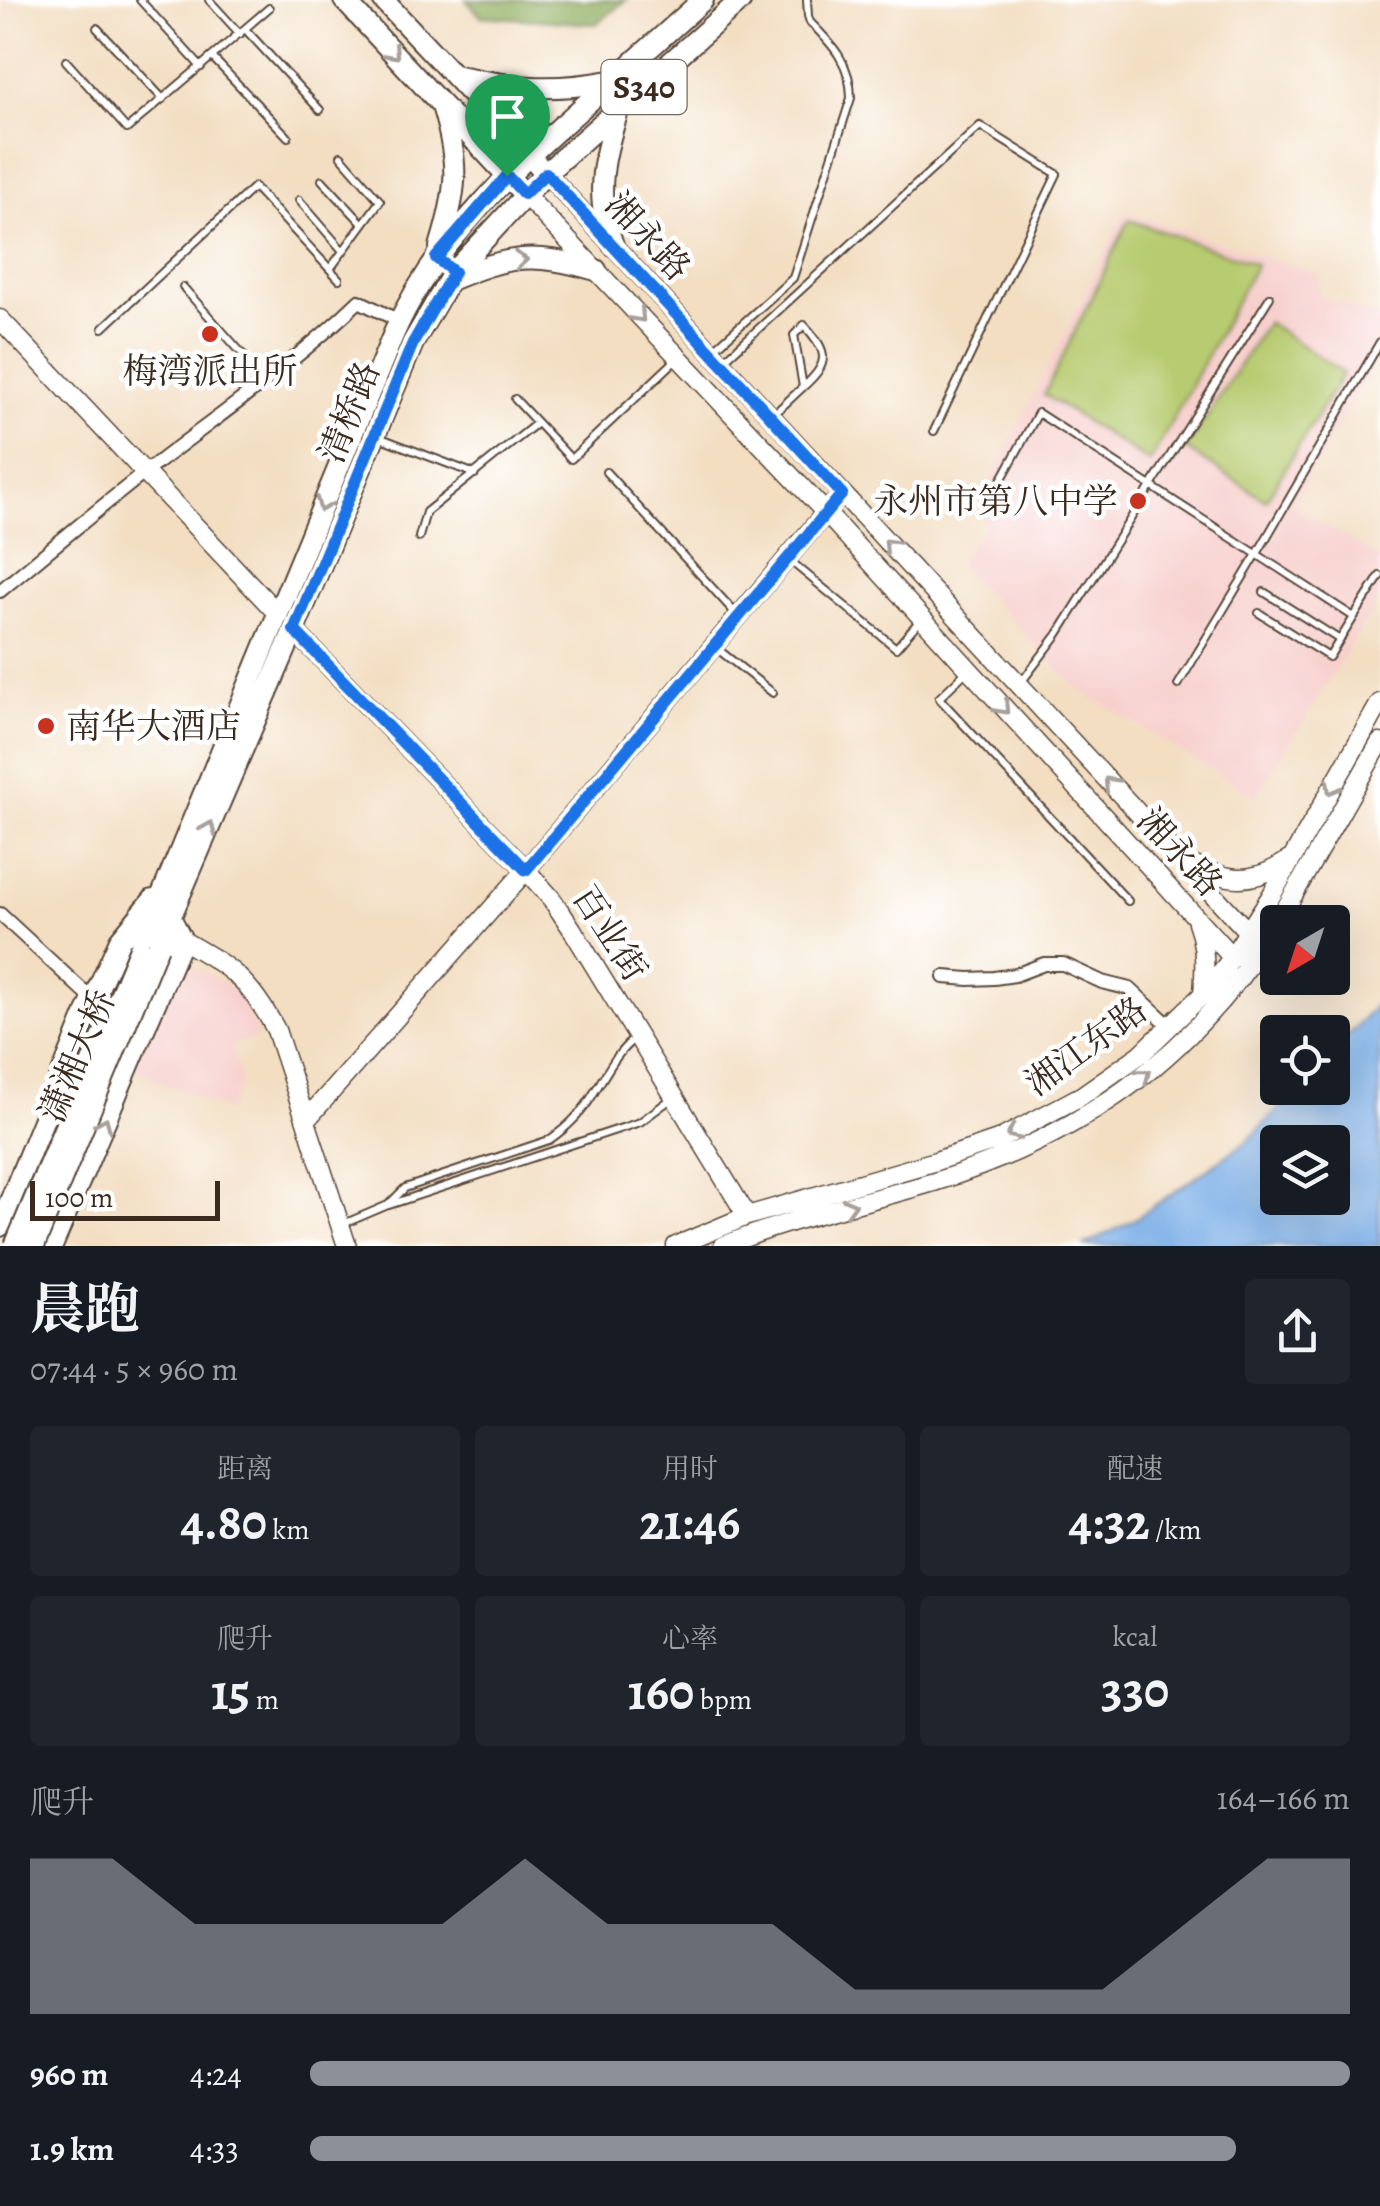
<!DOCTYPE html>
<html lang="zh">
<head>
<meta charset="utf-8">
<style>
  :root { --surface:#171b24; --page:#20242c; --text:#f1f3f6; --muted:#9ea1a6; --accent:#8c9099 }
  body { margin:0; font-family:Alegreya,"Noto Serif SC",serif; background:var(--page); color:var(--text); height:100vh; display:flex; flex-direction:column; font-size:38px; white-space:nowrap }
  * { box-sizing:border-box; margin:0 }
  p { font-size:32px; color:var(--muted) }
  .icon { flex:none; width:55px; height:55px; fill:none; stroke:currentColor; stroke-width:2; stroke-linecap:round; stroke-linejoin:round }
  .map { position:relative; height:1246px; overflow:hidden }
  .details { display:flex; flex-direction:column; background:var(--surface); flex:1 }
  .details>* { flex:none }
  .needle { width:65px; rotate:219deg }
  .buttons { position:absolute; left:1260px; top:905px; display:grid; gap:20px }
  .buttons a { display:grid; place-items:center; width:90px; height:90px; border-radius:10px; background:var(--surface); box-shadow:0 10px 40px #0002; font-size:50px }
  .scale { position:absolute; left:30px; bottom:25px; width:190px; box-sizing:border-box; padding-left:10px; border:5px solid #3b2a1e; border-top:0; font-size:28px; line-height:35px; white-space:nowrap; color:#3b2a1e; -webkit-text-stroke:8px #fff; paint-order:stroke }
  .pin { position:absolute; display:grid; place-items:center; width:85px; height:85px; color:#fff; margin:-102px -42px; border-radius:50% 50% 50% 0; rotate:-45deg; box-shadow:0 0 10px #0007 }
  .pin .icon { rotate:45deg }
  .round { display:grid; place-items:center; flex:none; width:105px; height:105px; border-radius:10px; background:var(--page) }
  .summary { display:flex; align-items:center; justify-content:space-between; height:170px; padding:0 30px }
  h1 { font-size:55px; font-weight:700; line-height:75px }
  .figures { display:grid; grid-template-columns:repeat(3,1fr); gap:15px; height:170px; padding:10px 30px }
  .figures div { display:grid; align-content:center; border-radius:10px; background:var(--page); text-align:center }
  .figures b { font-size:50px; font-weight:700 }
  .figures small { font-size:28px; font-weight:400 }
  .figures p { font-size:28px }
  .chart { height:280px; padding:20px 30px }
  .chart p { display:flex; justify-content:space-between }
  .chart svg { width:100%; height:180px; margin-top:10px; fill:var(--accent); opacity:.7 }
  ul { padding:0 30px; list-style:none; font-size:32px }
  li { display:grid; grid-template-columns:160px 120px 1fr; align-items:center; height:75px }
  li i { height:25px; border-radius:12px; background:var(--accent) }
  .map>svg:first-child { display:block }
  .built { fill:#f7d0cd }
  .green { fill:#b7cb6f; stroke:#797a46; stroke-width:2.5 }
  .forest { fill:#91af62; stroke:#666c40; stroke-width:2.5 }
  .water { fill:#7aaee7; stroke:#5a6c82; stroke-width:2.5; fill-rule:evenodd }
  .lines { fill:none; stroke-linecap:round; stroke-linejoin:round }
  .lane-casing { stroke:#574537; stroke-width:10 }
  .street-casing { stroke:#574537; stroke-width:16 }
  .secondary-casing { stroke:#574537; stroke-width:21 }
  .primary-casing { stroke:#574537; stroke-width:24 }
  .lane { stroke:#fff; stroke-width:6 }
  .street { stroke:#fff; stroke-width:12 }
  .secondary { stroke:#fff; stroke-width:18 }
  .primary { stroke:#fff; stroke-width:20 }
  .primary-bridge-casing { stroke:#574537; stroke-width:24; stroke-linecap:butt }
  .primary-bridge { stroke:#fff; stroke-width:20 }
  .oneway { stroke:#a79f9a }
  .route-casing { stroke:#fff; stroke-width:20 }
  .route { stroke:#1a73e8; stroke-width:12 }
  .poi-dot { fill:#c8321e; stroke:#fff; stroke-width:4 }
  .labels { text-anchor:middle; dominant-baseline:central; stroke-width:9; stroke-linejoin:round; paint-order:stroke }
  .shield { fill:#fff; stroke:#766a62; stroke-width:2.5 }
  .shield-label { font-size:32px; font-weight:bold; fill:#3b2a1e }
  .street-label { font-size:35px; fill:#3b2a1e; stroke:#fff }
  .poi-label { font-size:35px; fill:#3b2a1e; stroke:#fff }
</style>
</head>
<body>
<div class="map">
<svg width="1380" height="1246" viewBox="0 0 1380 1246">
  <rect width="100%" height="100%" fill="#fff"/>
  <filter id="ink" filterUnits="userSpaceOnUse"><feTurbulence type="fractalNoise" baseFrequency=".01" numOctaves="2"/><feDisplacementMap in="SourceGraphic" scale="20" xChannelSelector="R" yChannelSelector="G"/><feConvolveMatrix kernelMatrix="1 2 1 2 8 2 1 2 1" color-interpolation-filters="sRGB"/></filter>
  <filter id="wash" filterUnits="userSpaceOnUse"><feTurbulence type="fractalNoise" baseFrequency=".0048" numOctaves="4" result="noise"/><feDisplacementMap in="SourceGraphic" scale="40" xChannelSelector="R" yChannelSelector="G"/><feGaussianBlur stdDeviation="2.25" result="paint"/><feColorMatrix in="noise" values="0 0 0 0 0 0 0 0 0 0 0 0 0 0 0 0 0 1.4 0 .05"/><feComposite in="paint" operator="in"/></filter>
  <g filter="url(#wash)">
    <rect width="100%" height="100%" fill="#f3dec2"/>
    <path class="built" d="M1125 212 1321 275 1318 296 1380 317V352L1293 505 1380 559V598L1256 797 1078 689 958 565 984 526 982 498Z
      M179 961 235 988 260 1036 231 1045 241 1082 228 1111 132 1069Z"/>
    <path class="green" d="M482 90 525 95 522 123 518 127Z
      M1129 220 1256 264 1150 462 1044 395Z
      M1267 322 1343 373 1266 500 1186 449Z"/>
    <path class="forest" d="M466 0H626L596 24 481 16Z"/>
    <path class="water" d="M1380 1001V1246H1083L1135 1219 1248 1141 1299 1088H1332L1333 1051ZM1278 1142H1332V1198H1278Z"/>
  </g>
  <g filter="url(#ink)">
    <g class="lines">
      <g class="lane-casing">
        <path id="lane" d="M140 0 201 67
          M209 0 240 34
          M97 28 163 99
          M245 29 320 110
          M212 57 288 137
          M66 61 127 129 269 8
          M341 156 380 201 363 224
          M322 180 363 224 330 269
          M299 200 343 251
          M183 287 246 358
          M103 328 254 187 339 279
          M712 351 793 278 851 98C851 64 833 45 810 22L808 16 807 0
          M722 362 980 126 1057 174 934 431
          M515 399 571 459 677 359
          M772 416 803 387 794 335 804 325C829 352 830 363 803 387
          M381 438 475 474
          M606 472 738 616
          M992 497 1038 413 1354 617 1329 657 1259 613
          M419 537 426 512 537 423
          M788 559 896 648 921 619
          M1264 592 1340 640
          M1354 617 1380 576
          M715 647 773 693
          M968 670 939 698 1128 901
          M1020 684 1058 634 1270 297
          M1178 685 1257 554 1380 342
          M389 1205 640 1122 671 1099
          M341 1225 388 1205 405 1188 549 1140C568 1127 584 1111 595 1091 608 1071 616 1053 635 1038"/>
      </g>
      <g class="street-casing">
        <path id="street" d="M0 591C53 547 106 502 161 460 229 408 297 361 359 301L399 321
          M0 914 93 1000
          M944 977 969 979 994 978 1015 975 1044 964H1063L1102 982 1130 989 1171 1027"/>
      </g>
      <g class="secondary-casing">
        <path id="secondary" d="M546 173 1248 932 1256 958
          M524 194 826 513 1232 957 1256 958
          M0 319 278 614
          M294 630 526 870 551 898 572 929 747 1216
          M1188 863C1228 881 1251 886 1289 860
          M1197 922C1206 947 1205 968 1203 994
          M1278 922 1380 743
          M182 940C231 968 249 979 276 1030L347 1246
          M306 1120 526 870 832 505
          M676 1246 747 1216 936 1161 998 1140 1081 1096 1141 1054 1203 994 1226 966 1271 896 1380 703
          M723 1246C791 1218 864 1203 934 1182 1085 1135 1192 1057 1278 924"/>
      </g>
      <g class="primary-casing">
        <path id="primary" d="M344 0 516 185
          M383 0 537 164
          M454 75C515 88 549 92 610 81
          M613 245C609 233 604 219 603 206 599 173 608 142 618 111
          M440 247C457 191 460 165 443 109
          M450 280C512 255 531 252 596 270
          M158 946 294 630 413 343 454 272 546 173 741 0
          M140 948 394 333C436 238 516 166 593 98 630 66 666 33 703 0
          M0 1226 86 1015 120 940 153 900
          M52 1246 182 940 170 917"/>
      </g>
      <use href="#lane" class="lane"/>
      <use href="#street" class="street"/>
      <use href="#secondary" class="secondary"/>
      <use href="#primary" class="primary"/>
      <g class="primary-bridge-casing">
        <path id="primary-bridge" d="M15 1246 140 948
          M34 1246 158 946"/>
      </g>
      <use href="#primary-bridge" class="primary-bridge"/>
    </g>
    <defs><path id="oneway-chevron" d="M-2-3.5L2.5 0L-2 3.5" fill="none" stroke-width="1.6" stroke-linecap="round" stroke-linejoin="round" transform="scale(2.5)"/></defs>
    <g class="oneway">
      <use href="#oneway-chevron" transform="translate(393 53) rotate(47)"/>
      <use href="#oneway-chevron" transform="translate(521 260) rotate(-5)"/>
      <use href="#oneway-chevron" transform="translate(639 316) rotate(47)"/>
      <use href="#oneway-chevron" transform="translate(323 505) rotate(112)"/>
      <use href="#oneway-chevron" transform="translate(890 545) rotate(-133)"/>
      <use href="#oneway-chevron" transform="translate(1003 708) rotate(47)"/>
      <use href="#oneway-chevron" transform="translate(1110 783) rotate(-133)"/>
      <use href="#oneway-chevron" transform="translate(1332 788) rotate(119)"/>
      <use href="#oneway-chevron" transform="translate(209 828) rotate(-67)"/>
      <use href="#oneway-chevron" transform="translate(1144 1075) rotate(-38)"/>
      <use href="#oneway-chevron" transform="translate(104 1124) rotate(-67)"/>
      <use href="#oneway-chevron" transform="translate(1013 1133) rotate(155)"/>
      <use href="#oneway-chevron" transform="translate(850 1206) rotate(-16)"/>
    </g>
  </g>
  <g class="lines" filter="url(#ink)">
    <g class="route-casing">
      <path id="route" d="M546 173 842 494 526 870 294 630 413 343 454 272 436 258 507 176 524 194Z"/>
    </g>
    <use href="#route" class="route"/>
  </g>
  <g class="poi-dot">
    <circle cx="210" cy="334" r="10"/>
    <circle cx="1138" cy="501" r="10"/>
    <circle cx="46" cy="726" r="10"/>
  </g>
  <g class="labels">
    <rect class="shield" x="601.5" y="60" width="85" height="54" rx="8"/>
    <g class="shield-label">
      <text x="644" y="87">S340</text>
    </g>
    <g class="street-label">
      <text transform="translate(648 236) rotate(47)">湘永路</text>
      <text transform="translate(349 412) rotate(-68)">清桥路</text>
      <text transform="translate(1180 852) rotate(47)">湘永路</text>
      <text transform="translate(610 933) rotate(57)">百业街</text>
      <text transform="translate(1086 1046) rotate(-36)">湘江东路</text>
      <text transform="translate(77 1056) rotate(-67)">潇湘大桥</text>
    </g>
    <g class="poi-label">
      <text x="210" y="371">梅湾派出所</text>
      <text x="1118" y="501" text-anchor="end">永州市第八中学</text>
      <text x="66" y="726" text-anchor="start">南华大酒店</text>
    </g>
  </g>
</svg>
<div class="buttons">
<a><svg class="needle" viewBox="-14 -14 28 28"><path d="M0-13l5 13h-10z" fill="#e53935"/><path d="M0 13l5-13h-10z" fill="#9ea1a6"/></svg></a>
<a><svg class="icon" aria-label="locate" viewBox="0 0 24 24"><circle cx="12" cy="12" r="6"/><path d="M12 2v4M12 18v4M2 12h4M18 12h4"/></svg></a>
<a><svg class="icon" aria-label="layers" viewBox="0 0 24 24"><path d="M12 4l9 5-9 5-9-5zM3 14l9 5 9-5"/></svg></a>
</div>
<div class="scale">100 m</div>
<div class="pin" style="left:507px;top:176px;background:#1e9e55"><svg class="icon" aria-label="arrive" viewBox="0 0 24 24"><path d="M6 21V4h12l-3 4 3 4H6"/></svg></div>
</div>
<section class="details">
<div class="summary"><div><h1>晨跑</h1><p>07:44 · 5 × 960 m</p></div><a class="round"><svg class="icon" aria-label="share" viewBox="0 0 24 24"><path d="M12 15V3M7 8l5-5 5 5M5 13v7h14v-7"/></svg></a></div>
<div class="figures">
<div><p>距离</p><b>4.80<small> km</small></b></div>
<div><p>用时</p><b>21:46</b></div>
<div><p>配速</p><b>4:32<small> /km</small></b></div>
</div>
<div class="figures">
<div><p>爬升</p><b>15<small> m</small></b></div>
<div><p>心率</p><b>160<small> bpm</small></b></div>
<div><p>kcal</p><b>330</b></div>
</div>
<div class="chart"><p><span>爬升</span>164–166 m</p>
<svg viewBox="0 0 160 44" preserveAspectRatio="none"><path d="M0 44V6L10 6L20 22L30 22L40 22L50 22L60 6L70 22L80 22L90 22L100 38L110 38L120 38L130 38L140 22L150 6L160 6V44z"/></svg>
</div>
<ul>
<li><b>960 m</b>4:24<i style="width:100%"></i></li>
<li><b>1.9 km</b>4:33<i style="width:89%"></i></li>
</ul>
</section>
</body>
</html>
